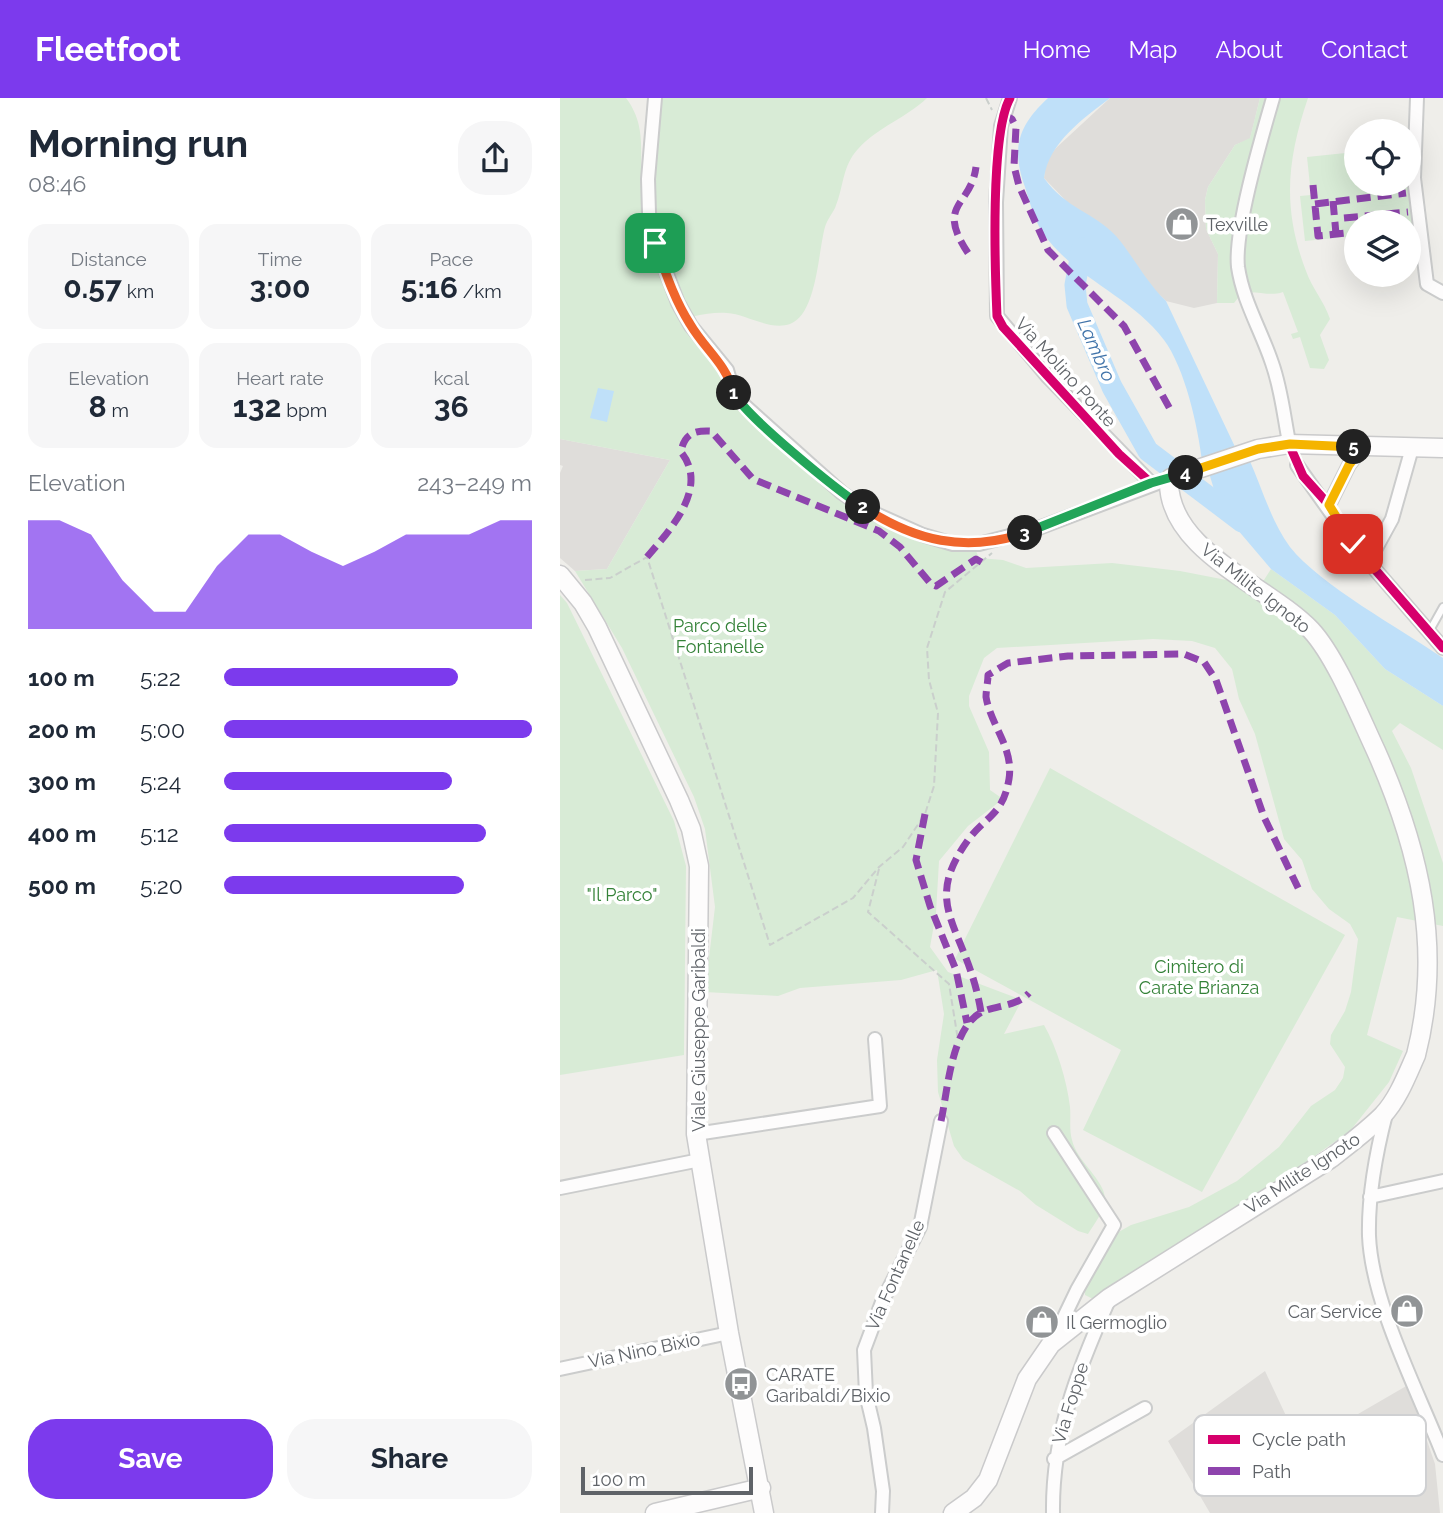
<!DOCTYPE html>
<html lang="en">
<head>
<meta charset="utf-8">
<style>
  :root { --surface:#fff; --page:#f6f6f7; --text:#1f2937; --muted:#747a83; --accent:#7c3aed }
  body { margin:0; font-family:Raleway,sans-serif; background:var(--page); color:var(--text); height:100vh; display:flex; flex-direction:column; font-size:26px; white-space:nowrap }
  * { box-sizing:border-box; margin:0 }
  p { font-size:23px; color:var(--muted) }
  .icon { flex:none; width:38px; height:38px; fill:none; stroke:currentColor; stroke-width:2; stroke-linecap:round; stroke-linejoin:round }
  .map { position:relative; flex:1; overflow:hidden }
  .panel { display:flex; flex-direction:column; background:var(--surface); width:560px }
  .panel>* { flex:none }
  .controls { position:absolute; left:784px; top:21px; display:grid; gap:14px }
  .controls a { display:grid; place-items:center; width:77px; height:77px; border-radius:50%; background:var(--surface); box-shadow:0 7px 28px #0002; font-size:35px }
  .scale { position:absolute; left:21px; bottom:18px; width:172px; box-sizing:border-box; padding-left:7px; border:4px solid #5f6368; border-top:0; font-size:19px; line-height:24px; white-space:nowrap; color:#5f6368; -webkit-text-stroke:5px #fff; paint-order:stroke }
  .pin { position:absolute; display:grid; place-items:center; width:60px; height:60px; color:#fff; margin:-30px; border-radius:14px; box-shadow:0 4px 10px #0006 }
  .km { position:absolute; width:35px; height:35px; margin:-18px; border-radius:50%; background:#222; color:#fff; font-size:19px; line-height:35px; text-align:center }
  .round { display:grid; place-items:center; flex:none; width:74px; height:74px; border-radius:28px; background:var(--page) }
  .head { display:flex; align-items:center; justify-content:space-between; height:119px; padding:0 28px }
  h1 { font-size:38px; font-weight:700; line-height:52px }
  .figures { display:grid; grid-template-columns:repeat(3,1fr); gap:10px; height:119px; padding:7px 28px }
  .figures div { display:grid; align-content:center; border-radius:18px; background:var(--page); text-align:center }
  .figures b { font-size:30px; font-weight:700 }
  .figures small { font-size:19px; font-weight:400 }
  .figures p { font-size:19px }
  .chart { height:196px; padding:14px 28px }
  .chart p { display:flex; justify-content:space-between }
  .chart svg { width:100%; height:126px; margin-top:7px; fill:var(--accent); opacity:.7 }
  .primary-button { display:flex; gap:14px; margin-top:auto; padding:14px 28px }
  .primary-button a { flex:1; height:80px; border-radius:28px; background:var(--accent); color:#fff; font-size:28px; font-weight:700; line-height:80px; text-align:center }
  .primary-button a+a { background:var(--page); color:var(--text) }
  ul { padding:0 28px; list-style:none; font-size:23px }
  li { display:grid; grid-template-columns:112px 84px 1fr; align-items:center; height:52px }
  li i { height:18px; border-radius:9px; background:var(--accent) }
  header { display:flex; align-items:center; gap:42px; box-sizing:border-box; height:98px; padding:0 35px; background:var(--accent); color:#fff }
  header strong { font-size:33px }
  nav { display:flex; gap:38px; margin-inline-start:auto; font-size:24px }
  main { display:flex; flex:1; min-height:0 }
  .map>svg:first-child { display:block }
  .industrial { fill:#dfddda }
  .green { fill:#d8ebd6 }
  .water { fill:#bfe0f9 }
  .lines { fill:none; stroke-linecap:round; stroke-linejoin:round }
  .river { stroke:#bfe0f9; stroke-width:21 }
  .lane-casing { stroke:#cbcccc; stroke-width:10 }
  .street-casing { stroke:#cbcccc; stroke-width:16 }
  .secondary-casing { stroke:#cacacb; stroke-width:21 }
  .path { stroke:#cacfcc; stroke-width:2; stroke-dasharray:7 3.5; stroke-linecap:butt }
  .lane { stroke:#fdfcfc; stroke-width:6 }
  .street { stroke:#fdfcfc; stroke-width:12 }
  .secondary { stroke:#fdfcfc; stroke-width:18 }
  .quiet { stroke:#8e44ad; stroke-width:7; stroke-dasharray:14 7; stroke-linecap:butt }
  .cycleway-casing { stroke:#fff; stroke-width:13 }
  .cycleway { stroke:#d6006c; stroke-width:9 }
  .split-1-casing { stroke:#fff; stroke-width:14 }
  .split-2-casing { stroke:#fff; stroke-width:14 }
  .split-3-casing { stroke:#fff; stroke-width:14 }
  .split-4-casing { stroke:#fff; stroke-width:14 }
  .split-5-casing { stroke:#fff; stroke-width:14 }
  .split-6-casing { stroke:#fff; stroke-width:14 }
  .split-1 { stroke:#f0652b; stroke-width:9 }
  .split-2 { stroke:#22a559; stroke-width:9 }
  .split-3 { stroke:#f0652b; stroke-width:9 }
  .split-4 { stroke:#22a559; stroke-width:9 }
  .split-5 { stroke:#f5b400; stroke-width:9 }
  .split-6 { stroke:#f5b400; stroke-width:9 }
  .labels { text-anchor:middle; dominant-baseline:central; stroke-width:7; stroke-linejoin:round; paint-order:stroke }
  .poi-label { font-size:18px; fill:#5f6368; stroke:#fff; text-anchor:start }
  .street-label { font-size:18px; fill:#5f6368; stroke:#fff }
  .park-label { font-size:18px; fill:#348238; stroke:#fff }
  .water-label { font-size:19px; font-style:italic; fill:#4174aa; stroke:#fff }
  .key { fill:#fff; stroke:#cfd0d2; stroke-width:2 }
  .key-label { font-size:19px; fill:#5f6368 }
</style>
</head>
<body>
<header>
<strong>Fleetfoot</strong>
<nav><a>Home</a><a>Map</a><a>About</a><a>Contact</a></nav>
</header>
<main>
<section class="panel">
<div class="head"><div><h1>Morning run</h1><p>08:46</p></div><a class="round"><svg class="icon" aria-label="share" viewBox="0 0 24 24"><path d="M12 15V3M7 8l5-5 5 5M5 13v7h14v-7"/></svg></a></div>
<div class="figures">
<div><p>Distance</p><b>0.57<small> km</small></b></div>
<div><p>Time</p><b>3:00</b></div>
<div><p>Pace</p><b>5:16<small> /km</small></b></div>
</div>
<div class="figures">
<div><p>Elevation</p><b>8<small> m</small></b></div>
<div><p>Heart rate</p><b>132<small> bpm</small></b></div>
<div><p>kcal</p><b>36</b></div>
</div>
<div class="chart"><p><span>Elevation</span>243–249 m</p>
<svg viewBox="0 0 160 44" preserveAspectRatio="none"><path d="M0 44V6L10 6L20 11L30 27L40 38L50 38L60 22L70 11L80 11L90 17L100 22L110 17L120 11L130 11L140 11L150 6L160 6V44z"/></svg>
</div>
<ul>
<li><b>100 m</b>5:22<i style="width:76%"></i></li>
<li><b>200 m</b>5:00<i style="width:100%"></i></li>
<li><b>300 m</b>5:24<i style="width:74%"></i></li>
<li><b>400 m</b>5:12<i style="width:85%"></i></li>
<li><b>500 m</b>5:20<i style="width:78%"></i></li>
</ul>
<div class="primary-button"><a>Save</a><a>Share</a></div>
</section>
<div class="map">
<svg width="883" height="1415" viewBox="0 0 883 1415">
  <rect width="100%" height="100%" fill="#efeeea"/>
  <path class="industrial" d="M550 0H700L690 41 675 47 648 89 645 102 646 131 658 156 657 205 634 210 606 203 589 187 555 138 513 110 484 80 486 63 496 50Z
    M0 341 110 362 47 471 15 473 0 460V375L3 368 0 367Z
    M705 1273 744 1356 786 1323 848 1287 875 1366 880 1415H650L608 1343Z"/>
  <path class="green" d="M0 0H66C95 38 69 75 92 105L100 0H367C346 20 318 29 298 51 282 68 284 89 275 110 272 116 267 122 265 129 258 154 257 216 230 226 210 233 186 216 167 215 156 214 145 216 135 218L131 229 167 272 175 299 282 395 363 437 413 446 419 460 443 462 466 470 552 465 620 473 682 485 704 482 711 471 775 517 825 571 883 608V652L840 625 832 633 851 670 883 765V828L837 819 807 937 843 953 829 984 790 1033 722 1081 533 1201 525 1197V1189L555 1136 571 1127 629 1109 677 1083 719 1049 751 1008 775 992 783 980 785 969 770 946 771 937 785 913 791 894 798 841 790 826 769 811 752 791 742 762 724 741 695 636 679 601 672 571 655 550 632 543 593 541 437 550 424 560 409 598V608L429 654 430 692 443 701 408 728 379 763 376 815 370 849 388 874 462 902 444 936 484 927C497 950 507 983 510 1009 511 1020 509 1032 512 1042 517 1064 546 1083 545 1102 544 1114 534 1126 528 1136L518 1133 476 1107 460 1093 403 1061 394 1048 378 994 377 962 384 916 377 872 341 882 240 890 218 898 145 894 155 809 145 731 134 699 62 550 15 473 47 471 110 362 0 341Z
    M700 0H748C727 62 722 110 746 173 752 190 764 203 770 221L760 237 769 262 764 271 750 270 740 239 733 241 731 236 738 234 723 194C709 199 697 192 682 195L674 205H657L658 156 646 131 645 102 648 89 675 47 690 40Z
    M795 54 796 86 800 91 851 86 855 132H849V124H796V138L745 143 740 98 751 97 747 59Z
    M0 497 7 505 114 723 126 768 124 957 0 977Z
    M490 670 785 837 642 1094 523 1032 561 952 395 861Z"/>
  <path class="water" d="M488 0H550C523 21 489 44 484 80 506 111 534 114 556 138 574 159 586 184 606 203L676 351 642 363C638 329 625 270 604 242 572 199 518 182 485 138 475 125 470 105 465 89 451 50 458 28 488 0Z
    M38 290 54 293 47 324 30 320Z
    M689 361C702 390 711 423 730 449 760 487 841 531 883 560V608L825 571 775 517 711 471 660 411 649 375Z"/>
  <g class="lines">
    <path class="river" d="M522 150 515 187 517 207 552 289 588 353 682 424"/>
    <g class="lane-casing">
      <path id="lane" d="M869 534 883 509"/>
    </g>
    <g class="street-casing">
      <path id="street" d="M95 0 88 81 89 115 95 145 118 205 131 228 167 272 175 299 282 395 307 412 363 437 393 446H419L476 431 611 380
        M450 0 441 28 436 104 437 218 487 278 591 385
        M713 0C702 38 674 132 678 169 683 203 701 232 712 265 722 293 724 321 730 349
        M857 0 854 80 867 186 883 195
        M737 367 793 446 883 550
        M769 407 789 367 802 350
        M809 463 832 421 852 350
        M826 1016C816 1055 808 1097 809 1138 812 1206 858 1293 883 1357
        M136 1036 320 1008 315 941
        M0 1090 140 1062
        M810 1099 883 1083
        M493 1242 517 1192 554 1127 494 1035
        M0 1271 169 1235
        M494 1361 585 1310
        M322 1415 323 1393 314 1330 306 1296 304 1252 322 1204 360 1129 381 1023
        M493 1415C492 1337 517 1274 548 1204"/>
    </g>
    <g class="secondary-casing">
      <path id="secondary" d="M0 477 23 505 37 529 119 702 131 731 139 768 136 1036 169 1235 204 1415
        M95 1415 201 1390
        M393 1415 414 1400 428 1382 467 1281 491 1246 549 1200 770 1061C788 1047 807 1033 823 1017 838 1001 847 977 856 957 883 851 860 752 816 653 800 619 776 559 751 532 709 488 610 454 609 385L611 380 698 351 729 346 883 350"/>
    </g>
    <path class="path" d="M426 0 432 12
      M25 482 50 480 87 459 210 847 293 800 319 769 343 749 365 716 374 688 378 615 369 582 367 550 385 494 432 455
      M319 771 308 814 389 886 398 942"/>
    <use href="#lane" class="lane"/>
    <use href="#street" class="street"/>
    <use href="#secondary" class="secondary"/>
    <path class="quiet" d="M443 16 452 21 456 29 454 68 459 88 488 152 564 228 610 311
      M753 87 758 138 796 134
      M773 103 776 136
      M755 106 846 95
      M784 120 848 114
      M408 155C375 105 411 109 416 69
      M87 459C109 433 150 390 121 354 124 337 133 332 151 333L193 381 319 433 340 449 371 486 376 488 416 461 423 465
      M365 716 356 762 370 808 396 872 407 925
      M421 914C419 902 416 889 412 877 394 821 367 799 408 742 426 718 443 717 449 681 454 650 431 628 426 599 426 592 428 584 428 577L448 565 508 558 624 556 644 564 656 582 704 719 741 796
      M381 1023C388 992 391 927 424 913 439 907 457 908 469 895"/>
    <g class="cycleway-casing">
      <path id="cycleway" d="M450 0C430 36 435 173 437 218L443 229 559 356 591 385 698 351 729 346 743 378 769 407 793 446 883 550"/>
    </g>
    <use href="#cycleway" class="cycleway"/>
  </g>
  <g class="lines">
    <g class="split-1-casing">
      <path id="split-1" d="M95 145C105 173 114 201 130 226 146 253 165 264 174 295"/>
    </g>
    <g class="split-2-casing">
      <path id="split-2" d="M174 295C185 318 278 393 303 409"/>
    </g>
    <g class="split-3-casing">
      <path id="split-3" d="M303 409C355 443 405 455 465 435"/>
    </g>
    <g class="split-4-casing">
      <path id="split-4" d="M465 435 591 385 626 375"/>
    </g>
    <g class="split-5-casing">
      <path id="split-5" d="M626 375 698 351 730 346 794 349"/>
    </g>
    <g class="split-6-casing">
      <path id="split-6" d="M793 446 769 407 789 367 802 350 794 349"/>
    </g>
    <use href="#split-1" class="split-1"/>
    <use href="#split-2" class="split-2"/>
    <use href="#split-3" class="split-3"/>
    <use href="#split-4" class="split-4"/>
    <use href="#split-5" class="split-5"/>
    <use href="#split-6" class="split-6"/>
  </g>
  <defs>
    <g id="shop-disc" transform="scale(1.75)"><circle r="9.5" fill="#919496" stroke="#fff"/><path d="M-5-2.5h2.3a2.7 3.5 0 0 1 5.4 0H5L5.5 6h-11ZM-1.5-2.5h3a1.5 2.3 0 0 0-3 0Z" fill="#fff"/></g>
    <g id="bus-disc" transform="scale(1.75)"><circle r="9.5" fill="#919496" stroke="#fff"/><path d="M-5-6H5V4H4V6H2V4H-2V6H-4V4H-5ZM-3.5-4V0h7V-4ZM-3.5 1.2v1.5H-2V1.2ZM2 1.2v1.5H3.5V1.2Z" fill="#fff"/></g>
  </defs>
  <g fill-rule="evenodd">
    <use href="#shop-disc" x="622" y="126"/>
    <use href="#shop-disc" x="847" y="1213"/>
    <use href="#shop-disc" x="482" y="1224"/>
    <use href="#bus-disc" x="181" y="1286"/>
  </g>
  <g class="labels">
    <g class="poi-label">
      <text x="646" y="126">Texville</text>
      <text x="822" y="1213" text-anchor="end">Car Service</text>
      <text x="506" y="1224">Il Germoglio</text>
      <text x="206" y="1276">CARATE<tspan x="206" dy="21">Garibaldi/Bixio</tspan></text>
    </g>
    <g class="street-label">
      <text transform="translate(506 274) rotate(48)">Via Molino Ponte</text>
      <text transform="translate(696 490) rotate(38)">Via Milite Ignoto</text>
      <text transform="translate(138 932) rotate(-90)">Viale Giuseppe Garibaldi</text>
      <text transform="translate(742 1075) rotate(-33)">Via Milite Ignoto</text>
      <text transform="translate(335 1177) rotate(-66)">Via Fontanelle</text>
      <text transform="translate(84 1252) rotate(-12)">Via Nino Bixio</text>
      <text transform="translate(510 1305) rotate(-73)">Via Foppe</text>
    </g>
    <g class="park-label">
      <text x="160" y="527">Parco delle<tspan x="160" dy="21">Fontanelle</tspan></text>
      <text x="62" y="796">"Il Parco"</text>
      <text x="639" y="868">Cimitero di<tspan x="639" dy="21">Carate Brianza</tspan></text>
    </g>
    <g class="water-label">
      <text transform="translate(537 252) rotate(66)">Lambro</text>
    </g>
  </g>
  <rect x="634" y="1317" width="232" height="81" rx="10" class="key"/>
  <rect x="648" y="1337" width="32" height="9" fill="#d6006c"/>
  <rect x="648" y="1369" width="32" height="8" fill="#8e44ad"/>
  <g class="key-label">
    <text x="692" y="1348">Cycle path</text>
    <text x="692" y="1380">Path</text>
  </g>
</svg>
<div class="controls">
<a><svg class="icon" aria-label="locate" viewBox="0 0 24 24"><circle cx="12" cy="12" r="6"/><path d="M12 2v4M12 18v4M2 12h4M18 12h4"/></svg></a>
<a><svg class="icon" aria-label="layers" viewBox="0 0 24 24"><path d="M12 4l9 5-9 5-9-5zM3 14l9 5 9-5"/></svg></a>
</div>
<div class="scale">100 m</div>
<div class="pin" style="left:95px;top:145px;background:#1e9e55"><svg class="icon" aria-label="arrive" viewBox="0 0 24 24"><path d="M6 21V4h12l-3 4 3 4H6"/></svg></div>
<div class="pin" style="left:793px;top:446px;background:#d93025"><svg class="icon" aria-label="check" viewBox="0 0 24 24"><path d="M5 12l5 5 9-10"/></svg></div>
<b class="km" style="left:174px;top:295px">1</b>
<b class="km" style="left:303px;top:409px">2</b>
<b class="km" style="left:465px;top:435px">3</b>
<b class="km" style="left:626px;top:375px">4</b>
<b class="km" style="left:794px;top:349px">5</b>
</div>
</main>
</body>
</html>
